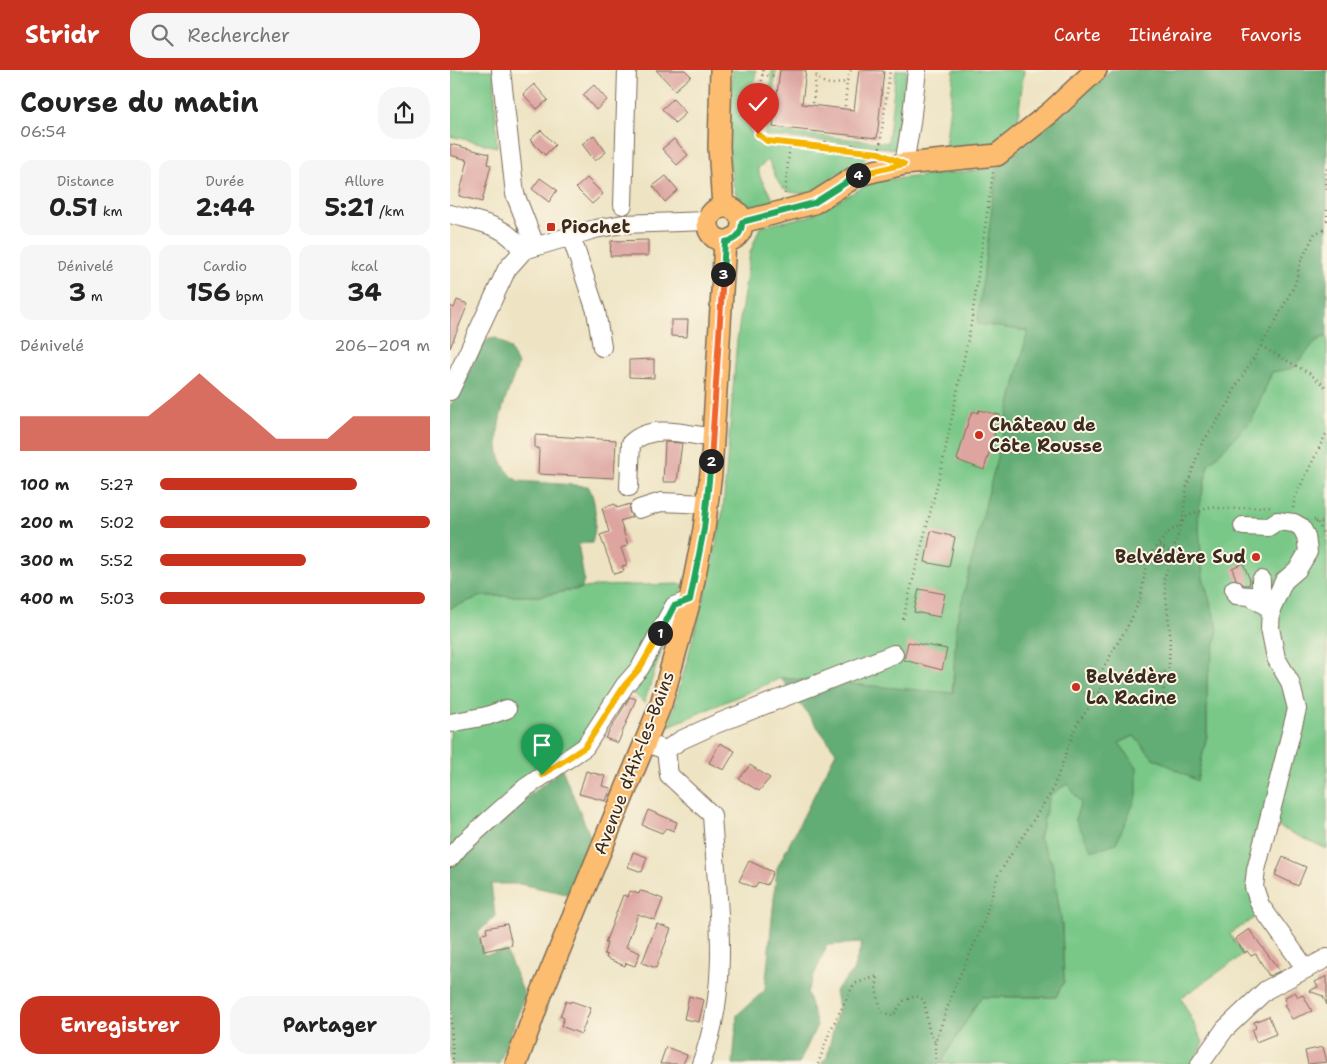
<!DOCTYPE html>
<html lang="fr">
<head>
<meta charset="utf-8">
<style>
  :root { --surface:#fff; --page:#f6f6f6; --text:#222; --muted:#767676; --accent:#c8321e }
  body { margin:0; font-family:"Shantell Sans",sans-serif; background:var(--page); color:var(--text); height:100vh; display:flex; flex-direction:column; font-size:19px; white-space:nowrap }
  * { box-sizing:border-box; margin:0 }
  p { font-size:16px; color:var(--muted) }
  .icon { flex:none; width:28px; height:28px; fill:none; stroke:currentColor; stroke-width:2; stroke-linecap:round; stroke-linejoin:round }
  .map { position:relative; flex:1; overflow:hidden }
  .details { display:flex; flex-direction:column; background:var(--surface); width:450px }
  .details>* { flex:none }
  .pin { position:absolute; display:grid; place-items:center; width:42px; height:42px; color:#fff; margin:-51px -21px; border-radius:50% 50% 50% 0; rotate:-45deg; box-shadow:0 0 5px #0007 }
  .pin .icon { rotate:45deg }
  .km { position:absolute; width:25px; height:25px; margin:-12px; border-radius:50%; background:#222; color:#fff; font-size:14px; line-height:25px; text-align:center }
  .round { display:grid; place-items:center; flex:none; width:52px; height:52px; border-radius:20px; background:var(--page) }
  .overview { display:flex; align-items:center; justify-content:space-between; height:85px; padding:0 20px }
  h1 { font-size:28px; font-weight:700; line-height:38px }
  .figures { display:grid; grid-template-columns:repeat(3,1fr); gap:8px; height:85px; padding:5px 20px }
  .figures div { display:grid; align-content:center; border-radius:12px; background:var(--page); text-align:center }
  .figures b { font-size:25px; font-weight:700 }
  .figures small { font-size:14px; font-weight:400 }
  .figures p { font-size:14px }
  .chart { height:140px; padding:10px 20px }
  .chart p { display:flex; justify-content:space-between }
  .chart svg { width:100%; height:90px; margin-top:5px; fill:var(--accent); opacity:.7 }
  .primary-button { display:flex; gap:10px; margin-top:auto; padding:10px 20px }
  .primary-button a { flex:1; height:58px; border-radius:20px; background:var(--accent); color:#fff; font-size:20px; font-weight:700; line-height:58px; text-align:center }
  .primary-button a+a { background:var(--page); color:var(--text) }
  ul { padding:0 20px; list-style:none; font-size:16px }
  li { display:grid; grid-template-columns:80px 60px 1fr; align-items:center; height:38px }
  li i { height:12px; border-radius:6px; background:var(--accent) }
  header { display:flex; align-items:center; gap:30px; box-sizing:border-box; height:70px; padding:0 25px; background:var(--accent); color:#fff }
  header strong { font-size:24px }
  nav { display:flex; gap:28px; margin-inline-start:auto; font-size:18px }
  .search { width:350px; height:45px; background:var(--page); display:flex; align-items:center; gap:12px; box-sizing:border-box; padding:0 18px; border-radius:20px; color:var(--muted); font-size:19px }
  main { display:flex; flex:1; min-height:0 }
  .map>svg:first-child { display:block }
  .green { fill:#79c888; stroke:#5a7953 }
  .forest { fill:#62ac74; stroke:#4e6b49 }
  .building { fill:#dda4a0 }
  .lines { fill:none; stroke-linecap:round; stroke-linejoin:round }
  .minor-casing { stroke:#7a6b58; stroke-width:20 }
  .major-casing { stroke:#7a6b58; stroke-width:24 }
  .path { stroke:#7a6b58; stroke-width:2.5; stroke-dasharray:1 4; stroke-linecap:butt }
  .minor { stroke:#fff; stroke-width:18 }
  .major { stroke:#fcbd6f; stroke-width:21 }
  .split-1-casing { stroke:#fff; stroke-width:10 }
  .split-2-casing { stroke:#fff; stroke-width:10 }
  .split-3-casing { stroke:#fff; stroke-width:10 }
  .split-4-casing { stroke:#fff; stroke-width:10 }
  .split-5-casing { stroke:#fff; stroke-width:10 }
  .split-1 { stroke:#f5b400; stroke-width:6 }
  .split-2 { stroke:#22a559; stroke-width:6 }
  .split-3 { stroke:#f0652b; stroke-width:6 }
  .split-4 { stroke:#22a559; stroke-width:6 }
  .split-5 { stroke:#f5b400; stroke-width:6 }
  .poi-dot { fill:#c8321e; stroke:#fcf5e5; stroke-width:2 }
  .labels { text-anchor:middle; dominant-baseline:central; stroke-width:4; stroke-linejoin:round; paint-order:stroke }
  .poi-label { font-size:18px; font-weight:bold; fill:#3b2a1e; stroke:#fcf5e5; text-anchor:start }
  .street-label { font-size:18px; fill:#3b2a1e; stroke:#fcf5e5 }
</style>
</head>
<body>
<header>
<strong>Stridr</strong>
<div class="search"><svg class="icon" aria-label="search" viewBox="0 0 24 24"><circle cx="10" cy="10" r="6"/><path d="M15 15l6 6"/></svg>Rechercher</div>
<nav><a>Carte</a><a>Itinéraire</a><a>Favoris</a></nav>
</header>
<main>
<section class="details">
<div class="overview"><div><h1>Course du matin</h1><p>06:54</p></div><a class="round"><svg class="icon" aria-label="share" viewBox="0 0 24 24"><path d="M12 15V3M7 8l5-5 5 5M5 13v7h14v-7"/></svg></a></div>
<div class="figures">
<div><p>Distance</p><b>0.51<small> km</small></b></div>
<div><p>Durée</p><b>2:44</b></div>
<div><p>Allure</p><b>5:21<small> /km</small></b></div>
</div>
<div class="figures">
<div><p>Dénivelé</p><b>3<small> m</small></b></div>
<div><p>Cardio</p><b>156<small> bpm</small></b></div>
<div><p>kcal</p><b>34</b></div>
</div>
<div class="chart"><p><span>Dénivelé</span>206–209 m</p>
<svg viewBox="0 0 160 44" preserveAspectRatio="none"><path d="M0 44V27L10 27L20 27L30 27L40 27L50 27L60 17L70 6L80 17L90 27L100 38L110 38L120 38L130 27L140 27L150 27L160 27V44z"/></svg>
</div>
<ul>
<li><b>100 m</b>5:27<i style="width:73%"></i></li>
<li><b>200 m</b>5:02<i style="width:100%"></i></li>
<li><b>300 m</b>5:52<i style="width:54%"></i></li>
<li><b>400 m</b>5:03<i style="width:98%"></i></li>
</ul>
<div class="primary-button"><a>Enregistrer</a><a>Partager</a></div>
</section>
<div class="map">
<svg width="877" height="994" viewBox="0 0 877 994">
  <rect width="100%" height="100%" fill="#fcf5e5"/>
  <filter id="ink" filterUnits="userSpaceOnUse"><feTurbulence type="fractalNoise" baseFrequency=".02" numOctaves="2"/><feDisplacementMap in="SourceGraphic" scale="10" xChannelSelector="R" yChannelSelector="G"/><feConvolveMatrix kernelMatrix="1 2 1 2 8 2 1 2 1" color-interpolation-filters="sRGB"/></filter>
  <filter id="wash" filterUnits="userSpaceOnUse"><feTurbulence type="fractalNoise" baseFrequency=".0096" numOctaves="4" result="noise"/><feDisplacementMap in="SourceGraphic" scale="20" xChannelSelector="R" yChannelSelector="G"/><feGaussianBlur stdDeviation="1.12" result="paint"/><feColorMatrix in="noise" values="0 0 0 0 0 0 0 0 0 0 0 0 0 0 0 0 0 1.4 0 .05"/><feComposite in="paint" operator="in"/></filter>
  <g filter="url(#wash)">
    <rect width="100%" height="100%" fill="#eee4c4"/>
    <path class="green" d="M0 0H44L47 77 0 66Z
      M282 0H306L300 59 303 69 317 75 411 84 416 87 412 92C388 99 381 112 362 121 353 126 337 123 330 115 325 108 323 98 318 90L308 98 310 107 324 131C311 136 302 137 289 132 272 93 281 42 282 0Z
      M322 0H326L320 61 438 73 446 0H457L447 79 315 65Z
      M504 0H574L566 65 550 77 495 78Z
      M547 98 528 254 578 261 507 554 502 624 331 608 219 656 258 513 273 440 287 270 300 183 310 157 359 146 425 111Z
      M877 266V779L814 750 810 844 780 864 793 885 731 928 753 972 743 994H495L492 991 531 927H606L614 911 612 855 602 793 589 768 600 725 617 714 631 732 625 749 687 697 669 673 684 666 702 687 747 710 757 665V610L768 559 753 508 748 445 758 395 802 350 822 302 843 298 866 271Z
      M234 514 194 633 175 615 133 669 0 798V538L32 526H90L147 516Z"/>
    <path class="forest" d="M661 0H877V266L866 271 843 298 822 302 802 350 758 395 748 445 753 508 768 559 757 610V665L747 711 702 687 684 666 669 673 687 697V726L666 773 642 781 625 749 631 732 617 714 600 725 589 768 602 793 612 855 614 911 606 927H531L492 990 495 994H371L377 987 388 938 385 921 403 901 412 873 377 875 357 922 367 955 349 994H283L287 945 315 920 327 798 386 682 331 608 503 623 506 555 578 261 527 254 547 98Z
      M46 268 60 278 68 295C56 328 29 384 68 411L138 416C147 429 147 458 142 473L128 474 134 509 132 518 90 526H32L0 538V335L11 321 32 275 39 269Z
      M112 699 143 773 117 824 70 814H41L45 846 28 863 34 885 56 881 75 926 49 994H0V798L18 774Z"/>
    <g id="blocks">
      <path class="building" d="M206 0H235L241 6 225 20Z
        M330 0H356L352 34 404 40 409 0 434 1 427 68 323 57Z
        M84 14 98 30 87 39 73 24Z
        M144 15 157 30 146 40 133 25Z
        M223 29 236 43 225 53 212 39Z
        M91 60 105 75 95 85 80 70Z
        M144 65 156 82 145 91 132 74Z
        M224 69 238 85 227 95 212 79Z
        M0 74 39 84 37 94 41 95 32 132 9 126 18 90 0 85Z
        M216 106 228 120 215 132 203 116Z
        M90 108 107 120 99 132 82 119Z
        M137 108 153 124 142 134 126 118Z
        M198 170V186H160L161 171Z
        M7 230 18 234 0 278V236L4 238Z
        M221 250H238L237 267 221 266Z
        M204 289V308L179 307V290Z
        M529 340 550 345 534 400 507 390 519 349 523 341 528 343Z
        M85 365 166 370 164 408 88 404 89 378H85Z
        M215 372 232 373 227 412H213Z
        M165 434 167 438 180 434 179 442 182 447 170 451 178 475 171 478 177 495 172 496 174 501 164 504 150 465 159 462 152 438Z
        M481 461 505 467 499 497 475 492Z
        M793 493 800 510 799 515H794L786 509 782 498Z
        M469 519 495 524 490 547 464 542Z
        M458 572 497 579 492 600 454 590Z
        M180 627 186 629 168 673 155 668Z
        M270 673 285 681 274 700 259 693Z
        M300 695 320 708 309 721 289 709Z
        M136 701 155 706 152 716 161 718 156 731 129 724Z
        M198 740 227 752 224 761 216 758 212 763 192 755Z
        M183 782 197 787 192 802 178 797Z
        M833 787 856 797 848 816 825 805Z
        M299 791 323 802 317 815 308 812 305 818 289 811Z
        M180 821 189 824 190 821 195 822 213 829 205 850 188 844 176 877 190 883 185 896 176 893 175 896 156 888 157 885 154 884 157 873H155L173 825 178 827Z
        M57 854 62 875 34 881 31 864 37 863 36 858Z
        M207 854 221 859 206 898 192 893Z
        M799 859 812 877 830 901 819 906 806 884 801 886 797 881 795 883 785 869Z
        M877 906V935L873 926 859 921 868 917 865 912Z
        M845 922 848 927 853 925 862 941 842 949 834 935 836 934 835 927Z
        M239 926 254 930 249 952 234 949Z
        M116 931 120 933 121 931 141 938 131 964 111 956 114 948 110 946Z
        M819 946 826 964 806 972 802 960 806 958 804 952Z
        M216 977 237 985 233 994H210Z
        M873 977 877 992 858 994 855 981Z"/>
    </g>
  </g>
  <g filter="url(#ink)">
    <use href="#blocks" fill-opacity="0" stroke="#7a6b58" stroke-width="1"/>
    <g class="lines">
      <g class="minor-casing">
        <path id="minor" d="M51 0 65 124 85 175
          M454 94 461 53 467 0
          M173 135 177 0
          M0 144C28 152 57 154 72 181
          M121 166 146 241 152 277
          M0 321 57 199 74 180 145 159 173 154 258 151
          M179 417 181 373C202 353 236 364 263 368
          M189 439 211 432 257 434
          M793 456 818 457 827 451 844 453 851 457 856 466 858 482 848 499 834 511 821 539 820 558 826 588 840 612 847 639 806 800 804 817 810 835 856 899
          M811 510V532
          M784 519 786 525 800 526 821 539
          M0 653 37 646 57 639
          M196 673 216 680 219 705 262 745C267 828 282 915 251 994
          M216 680 231 670 266 654 444 584
          M0 788 10 776 75 718 135 677 175 615 190 598 224 536 240 530
          M750 994 775 959 816 920 877 888"/>
      </g>
      <g class="major-casing">
        <path id="major" d="M271 0 269 77 273 137
          M258 154a17 17 0 1 1 34 0a17 17 0 1 1-34 0Z
          M292 152 364 133 408 105 454 94 547 85 601 42 646 0
          M66 994 92 922 211 634 240 530 254 459 261 403 275 172"/>
      </g>
      <path class="path" d="M313 0 306 56 308 64 317 71 427 82
        M365 0C367 16 385 16 397 11L401 0
        M312 5 324 6
        M309 33 321 34
        M363 33 366 6
        M395 36 397 11
        M375 77 376 69
        M403 80V71
        M429 83 440 0
        M877 99 875 101 877 122
        M335 124 340 73
        M877 140V154
        M811 276 859 303 877 318
        M843 438 845 427 877 362
        M864 450 867 451 877 471
        M733 451 737 446 760 437 777 439 823 436
        M866 452 877 453
        M709 476 723 483
        M453 549 492 396 521 254 543 102
        M713 604 714 635 718 643
        M651 613C672 610 691 604 713 604L719 597 720 563 714 509 732 452 737 415 745 393 751 375 779 333 785 318 822 258 845 214 850 193 865 163 877 159
        M625 617 636 624 650 622 653 598 680 552 691 527 697 487 720 461 730 455
        M0 928 3 994
        M368 994 380 961 404 914 428 906 426 920 432 942 443 946 453 931 466 926 474 930 479 961 485 972
        M486 994 485 973 505 916 533 855 548 805 602 721 627 654 650 622"/>
      <use href="#minor" class="minor"/>
      <use href="#major" class="major"/>
    </g>
  </g>
  <g class="lines" filter="url(#ink)">
    <g class="split-1-casing">
      <path id="split-1" d="M92 705 135 677 175 615 190 598 210 563"/>
    </g>
    <g class="split-2-casing">
      <path id="split-2" d="M210 563 224 536 240 530 254 459 261 391"/>
    </g>
    <g class="split-3-casing">
      <path id="split-3" d="M261 391 273 204"/>
    </g>
    <g class="split-4-casing">
      <path id="split-4" d="M273 204 275 172C287 170 292 163 292 152L364 133 408 105"/>
    </g>
    <g class="split-5-casing">
      <path id="split-5" d="M308 64 317 71 429 83 454 94 408 105"/>
    </g>
    <use href="#split-1" class="split-1"/>
    <use href="#split-2" class="split-2"/>
    <use href="#split-3" class="split-3"/>
    <use href="#split-4" class="split-4"/>
    <use href="#split-5" class="split-5"/>
  </g>
  <g class="poi-dot">
    <rect x="96" y="152" width="10" height="10" rx="2.5"/>
    <circle cx="529" cy="365" r="5"/>
    <circle cx="806" cy="487" r="5"/>
    <circle cx="626" cy="617" r="5"/>
  </g>
  <g class="labels">
    <g class="poi-label">
      <text x="111" y="157">Piochet</text>
      <text x="539" y="355">Château de<tspan x="539" dy="21">Côte Rousse</tspan></text>
      <text x="796" y="487" text-anchor="end">Belvédère Sud</text>
      <text x="636" y="607">Belvédère<tspan x="636" dy="21">La Racine</tspan></text>
    </g>
    <g class="street-label">
      <text transform="translate(184 693) rotate(-69)">Avenue d'Aix-les-Bains</text>
    </g>
  </g>
</svg>
<div class="pin" style="left:92px;top:705px;background:#1e9e55"><svg class="icon" aria-label="arrive" viewBox="0 0 24 24"><path d="M6 21V4h12l-3 4 3 4H6"/></svg></div>
<div class="pin" style="left:308px;top:64px;background:#d93025"><svg class="icon" aria-label="check" viewBox="0 0 24 24"><path d="M5 12l5 5 9-10"/></svg></div>
<b class="km" style="left:210px;top:563px">1</b>
<b class="km" style="left:261px;top:391px">2</b>
<b class="km" style="left:273px;top:204px">3</b>
<b class="km" style="left:408px;top:105px">4</b>
</div>
</main>
</body>
</html>
